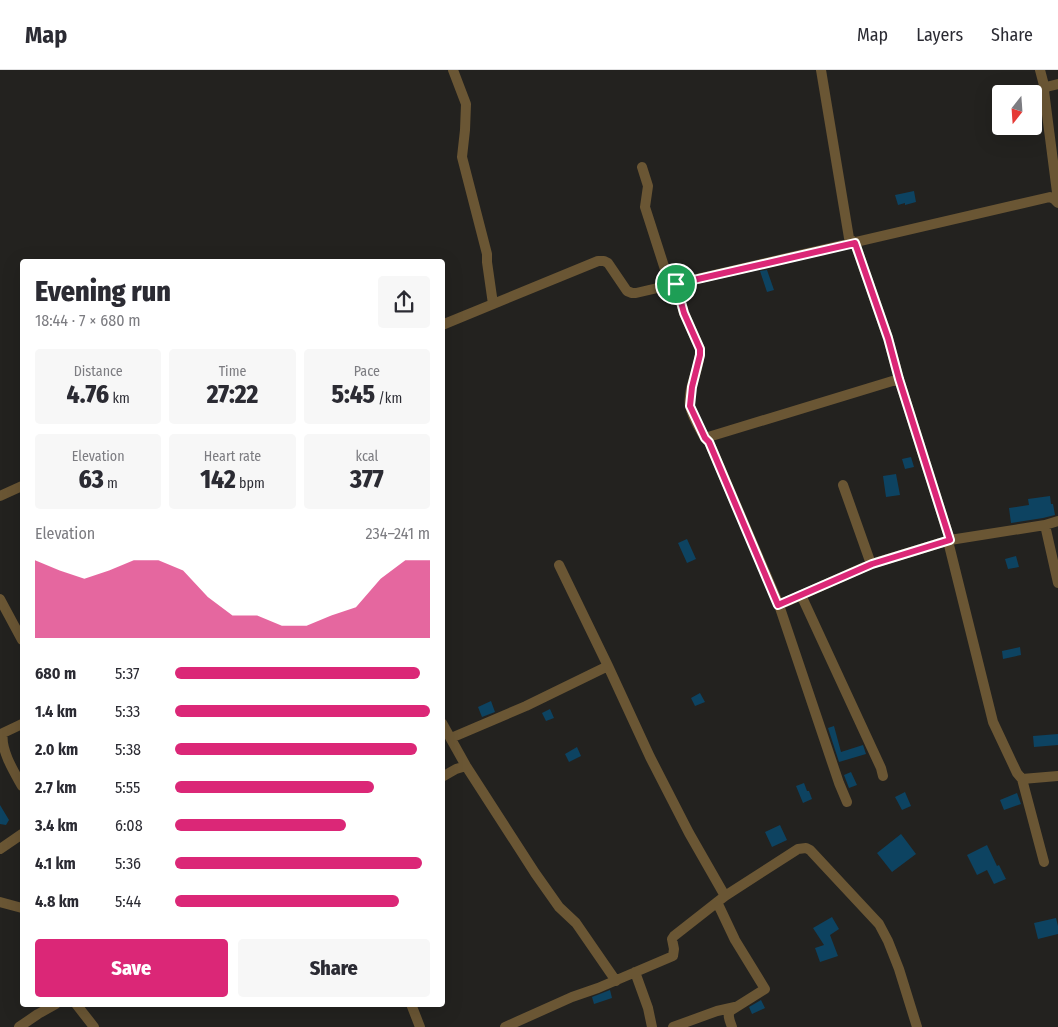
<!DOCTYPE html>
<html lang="en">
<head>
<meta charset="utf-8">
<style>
  :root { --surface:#fff; --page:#f7f7f7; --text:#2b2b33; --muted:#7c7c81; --line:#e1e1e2; --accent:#db2777 }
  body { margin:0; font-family:"Fira Sans Condensed",sans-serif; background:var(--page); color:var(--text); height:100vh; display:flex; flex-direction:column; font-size:19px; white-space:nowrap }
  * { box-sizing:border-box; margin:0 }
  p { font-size:16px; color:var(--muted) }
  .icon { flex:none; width:28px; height:28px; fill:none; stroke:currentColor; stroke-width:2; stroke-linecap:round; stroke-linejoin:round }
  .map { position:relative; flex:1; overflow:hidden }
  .sheet { position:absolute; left:20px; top:189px; width:425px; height:748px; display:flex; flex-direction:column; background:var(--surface); border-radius:5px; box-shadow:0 5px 20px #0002 }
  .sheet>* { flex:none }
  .needle { width:32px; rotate:197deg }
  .fabs { position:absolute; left:992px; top:15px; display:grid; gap:10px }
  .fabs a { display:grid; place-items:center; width:50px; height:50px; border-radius:5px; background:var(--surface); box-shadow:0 5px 20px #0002; font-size:25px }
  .pin { position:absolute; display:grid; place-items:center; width:42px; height:42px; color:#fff; margin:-21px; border:2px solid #fff; border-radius:50%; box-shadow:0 1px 5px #0007 }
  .round { display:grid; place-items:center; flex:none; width:52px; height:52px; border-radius:5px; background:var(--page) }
  .overview { display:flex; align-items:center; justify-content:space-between; height:85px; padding:0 15px }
  h1 { font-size:28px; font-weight:800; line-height:38px }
  .metrics { display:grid; grid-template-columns:repeat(3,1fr); gap:8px; height:85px; padding:5px 15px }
  .metrics div { display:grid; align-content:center; border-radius:5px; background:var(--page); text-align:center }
  .metrics b { font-size:25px; font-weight:800 }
  .metrics small { font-size:14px; font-weight:400 }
  .metrics p { font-size:14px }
  .chart { height:140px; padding:10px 15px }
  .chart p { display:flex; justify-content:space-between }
  .chart svg { width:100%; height:90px; margin-top:5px; fill:var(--accent); opacity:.7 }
  .button { display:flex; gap:10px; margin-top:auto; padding:10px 15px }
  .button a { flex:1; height:58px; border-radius:5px; background:var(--accent); color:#fff; font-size:20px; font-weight:800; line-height:58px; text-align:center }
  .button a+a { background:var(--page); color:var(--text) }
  ul { padding:0 15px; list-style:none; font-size:16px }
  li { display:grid; grid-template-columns:80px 60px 1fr; align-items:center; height:38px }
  li i { height:12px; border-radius:6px; background:var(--accent) }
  header { display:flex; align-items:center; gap:30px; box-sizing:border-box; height:70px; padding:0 25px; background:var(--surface); border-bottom:1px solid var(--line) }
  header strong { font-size:24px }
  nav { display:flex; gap:28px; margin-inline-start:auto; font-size:18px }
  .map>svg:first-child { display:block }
  .building { fill:#0d4361 }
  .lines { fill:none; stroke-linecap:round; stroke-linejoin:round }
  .minor { stroke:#6a5634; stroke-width:10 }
  .route-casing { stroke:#fff; stroke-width:10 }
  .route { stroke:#db2777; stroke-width:6 }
</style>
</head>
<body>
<header>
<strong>Map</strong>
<nav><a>Map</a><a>Layers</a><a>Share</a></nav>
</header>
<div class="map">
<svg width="1058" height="957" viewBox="0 0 1058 957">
  <rect width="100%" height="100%" fill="#23221f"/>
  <path class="building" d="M914 121 916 132 905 135V133L898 135 895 125Z
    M767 200 774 220 767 222 760 201Z
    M911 387 914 397 905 399 902 389Z
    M896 404 900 425 886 427 883 406Z
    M1050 426 1051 434H1053L1055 445 1043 448 1011 453 1009 438 1029 435 1028 429Z
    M687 469 696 489 687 493 678 473Z
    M1016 486 1019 497 1008 499 1005 489Z
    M1020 577 1021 585 1003 589 1002 581Z
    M700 623 705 632 695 636 691 628Z
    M491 631 495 642 482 647 478 637Z
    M550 639 554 648 546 651 542 643Z
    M834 656 841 682 863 675 866 684 839 692 828 658Z
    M1058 664V675L1034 677 1033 666Z
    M577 677 581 686 569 692 565 684Z
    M851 702 857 715 849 718 844 705Z
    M804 713 807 721H809L812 729 803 733 796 716Z
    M905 722 911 736 902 740 895 727Z
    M1017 723 1021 734 1004 740 1000 730Z
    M0 735 9 750 6 755 0 754Z
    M780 755 787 770 772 777 765 762Z
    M901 764 916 784 892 802 877 783Z
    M987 775 997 796 999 795 1006 809 994 814 987 800 977 805 967 785Z
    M832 847 839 859 830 865 838 886 820 892 815 878 824 875 813 858Z
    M1056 848 1058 856V864L1038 869 1034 853Z
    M610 920 612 928 594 934 592 927Z
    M761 930 765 938 752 944 749 937Z"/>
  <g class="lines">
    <path class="minor" d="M453 0 466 34 465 60 462 87 487 184V192L493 234
      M821 0 849 168 855 173 888 268 899 309 950 470
      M1040 0 1045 19
      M1058 14 1046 17 1044 21 1058 130
      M642 97 648 116 645 137 670 215
      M676 214 684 243 700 279C701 298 687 317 690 336 692 347 700 359 705 368L899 309
      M442 255 598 191H604L608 193 627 221 632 223H636L1050 127 1054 129 1058 133
      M705 368 709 372 779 535
      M843 415 871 494
      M0 426 22 416
      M1045 455 1058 513
      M948 471 993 652 1017 703 1022 709 1058 706
      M559 495 608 596 650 687 689 763 725 826
      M801 525 881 698 883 706
      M0 529 22 570
      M442 653 466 696 535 803 559 837 576 853 616 911
      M22 654 3 663C0 679 14 702 22 716
      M451 668 526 636 608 596
      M442 707 456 699 466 696
      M1022 709 1044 792
      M847 732 839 713 779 535 871 494 950 470 1045 455 1058 451
      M0 779 22 764
      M0 832 22 838
      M717 832 735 870 765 919 730 941C727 946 730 951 732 957
      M635 902 648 938 652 957
      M76 934 94 957
      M411 934 420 957
      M19 957 38 944 56 934
      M505 957 572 927 598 918 673 886 674 879 672 869 674 866 725 826 798 779 806 778 810 780 879 854 888 871 899 899 917 957
      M673 957 717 941 735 937"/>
  </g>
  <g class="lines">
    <g class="route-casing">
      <path id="route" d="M855 173 888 268 899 309 950 470 872 494 778 535 709 372 705 368 690 336 692 317 700 285V279L684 243 676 214Z"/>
    </g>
    <use href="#route" class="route"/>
  </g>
</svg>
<div class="fabs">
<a><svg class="needle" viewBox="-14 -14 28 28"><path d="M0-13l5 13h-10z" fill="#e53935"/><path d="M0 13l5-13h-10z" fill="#7c7c81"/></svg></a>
</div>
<div class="pin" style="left:676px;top:214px;background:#1e9e55"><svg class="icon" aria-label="arrive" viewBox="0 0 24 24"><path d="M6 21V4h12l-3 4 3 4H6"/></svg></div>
<section class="sheet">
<div class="overview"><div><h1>Evening run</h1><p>18:44 · 7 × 680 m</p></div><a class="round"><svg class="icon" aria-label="share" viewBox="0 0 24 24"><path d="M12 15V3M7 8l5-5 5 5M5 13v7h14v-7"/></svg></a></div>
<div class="metrics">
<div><p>Distance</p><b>4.76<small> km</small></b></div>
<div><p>Time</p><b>27:22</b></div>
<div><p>Pace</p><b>5:45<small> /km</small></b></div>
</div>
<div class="metrics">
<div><p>Elevation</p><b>63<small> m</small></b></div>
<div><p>Heart rate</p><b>142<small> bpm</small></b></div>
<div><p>kcal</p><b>377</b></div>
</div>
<div class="chart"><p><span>Elevation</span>234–241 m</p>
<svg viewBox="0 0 160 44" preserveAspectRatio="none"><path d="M0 44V6L10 11L20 15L30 11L40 6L50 6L60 11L70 24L80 33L90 33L100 38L110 38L120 33L130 29L140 15L150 6L160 6V44z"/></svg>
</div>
<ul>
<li><b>680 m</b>5:37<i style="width:96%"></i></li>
<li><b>1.4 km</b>5:33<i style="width:100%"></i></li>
<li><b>2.0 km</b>5:38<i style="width:95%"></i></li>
<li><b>2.7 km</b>5:55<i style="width:78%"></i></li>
<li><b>3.4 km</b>6:08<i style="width:67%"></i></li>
<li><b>4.1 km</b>5:36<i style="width:97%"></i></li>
<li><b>4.8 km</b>5:44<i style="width:88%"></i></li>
</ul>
<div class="button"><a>Save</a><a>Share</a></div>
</section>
</div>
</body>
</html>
